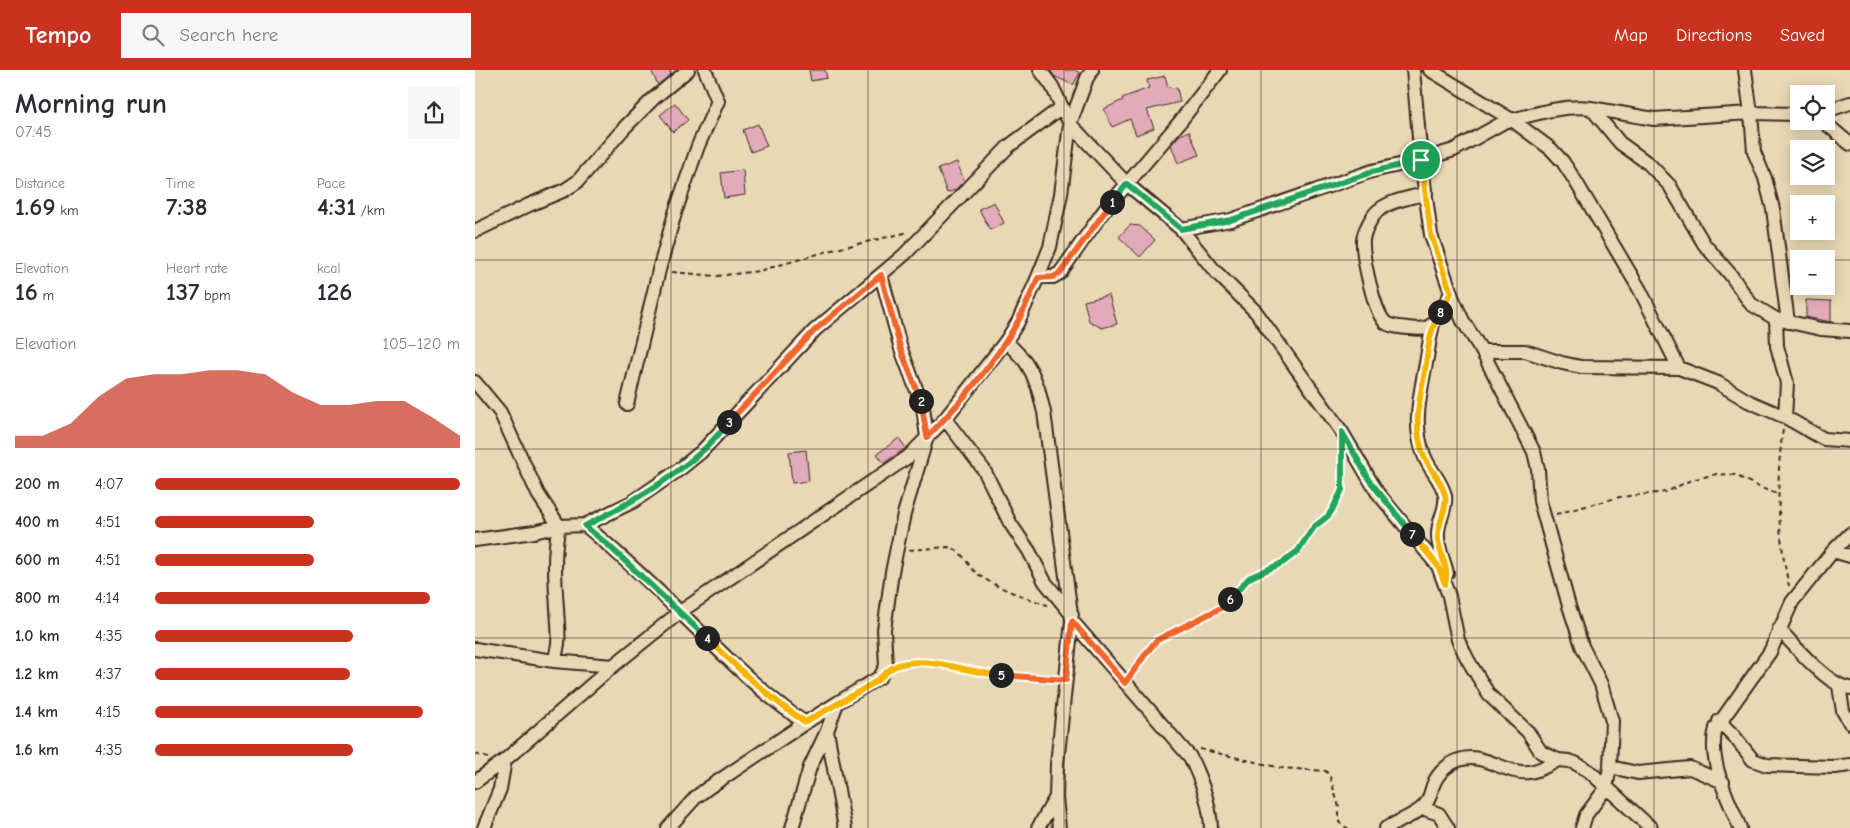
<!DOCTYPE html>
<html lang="en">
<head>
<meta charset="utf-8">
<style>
  :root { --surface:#fff; --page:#f7f7f7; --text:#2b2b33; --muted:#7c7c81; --accent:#c8321e }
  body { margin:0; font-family:"Comic Neue",sans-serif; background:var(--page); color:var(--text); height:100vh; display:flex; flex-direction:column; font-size:19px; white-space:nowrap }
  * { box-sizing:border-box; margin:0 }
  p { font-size:16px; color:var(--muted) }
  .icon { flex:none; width:28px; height:28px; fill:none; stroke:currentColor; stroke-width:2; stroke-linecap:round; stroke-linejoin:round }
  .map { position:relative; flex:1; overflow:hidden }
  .sheet { display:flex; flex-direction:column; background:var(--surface); width:475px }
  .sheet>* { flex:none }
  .controls { position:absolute; left:1315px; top:15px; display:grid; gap:10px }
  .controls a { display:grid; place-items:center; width:45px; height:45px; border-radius:0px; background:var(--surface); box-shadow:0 2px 12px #0003; font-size:25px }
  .pin { position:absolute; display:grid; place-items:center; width:42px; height:42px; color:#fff; margin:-21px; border:2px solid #fff; border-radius:50%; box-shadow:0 1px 5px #0007 }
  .km { position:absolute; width:25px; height:25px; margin:-12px; border-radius:50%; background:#222; color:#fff; font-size:14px; line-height:25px; text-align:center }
  .round { display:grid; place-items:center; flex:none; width:52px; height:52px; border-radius:0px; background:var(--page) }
  .headline { display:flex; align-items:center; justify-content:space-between; height:85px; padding:0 15px }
  h1 { font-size:28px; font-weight:600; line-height:38px }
  .stats { display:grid; grid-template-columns:repeat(3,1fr); gap:8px; height:85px; padding:5px 15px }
  .stats div { display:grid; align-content:center }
  .stats b { font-size:25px; font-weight:600 }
  .stats small { font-size:14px; font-weight:400 }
  .stats p { font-size:14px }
  .chart { height:140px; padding:10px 15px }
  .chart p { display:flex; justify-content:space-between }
  .chart svg { width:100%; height:90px; margin-top:5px; fill:var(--accent); opacity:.7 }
  ul { padding:0 15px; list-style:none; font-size:16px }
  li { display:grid; grid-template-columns:80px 60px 1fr; align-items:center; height:38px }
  li i { height:12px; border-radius:6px; background:var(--accent) }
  header { display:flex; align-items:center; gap:30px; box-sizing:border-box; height:70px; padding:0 25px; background:var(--accent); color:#fff }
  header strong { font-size:24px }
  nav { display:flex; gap:28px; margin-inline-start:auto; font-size:18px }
  .search { width:350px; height:45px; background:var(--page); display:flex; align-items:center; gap:12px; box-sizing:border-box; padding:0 18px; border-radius:0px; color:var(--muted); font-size:19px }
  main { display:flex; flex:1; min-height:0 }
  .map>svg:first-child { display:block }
  .building { fill:#e3aabb; stroke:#3b2a1e }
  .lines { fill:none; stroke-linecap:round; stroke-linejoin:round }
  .minor-casing { stroke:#3b2a1e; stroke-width:16 }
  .path { stroke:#3b2a1e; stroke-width:2; stroke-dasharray:5 4; stroke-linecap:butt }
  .minor { stroke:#e9d8b5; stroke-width:12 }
  .split-1-casing { stroke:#fff; stroke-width:10 }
  .split-2-casing { stroke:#fff; stroke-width:10 }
  .split-3-casing { stroke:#fff; stroke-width:10 }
  .split-4-casing { stroke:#fff; stroke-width:10 }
  .split-5-casing { stroke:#fff; stroke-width:10 }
  .split-6-casing { stroke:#fff; stroke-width:10 }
  .split-7-casing { stroke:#fff; stroke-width:10 }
  .split-8-casing { stroke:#fff; stroke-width:10 }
  .split-9-casing { stroke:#fff; stroke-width:10 }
  .split-1 { stroke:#22a559; stroke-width:6 }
  .split-2 { stroke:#f0652b; stroke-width:6 }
  .split-3 { stroke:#f0652b; stroke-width:6 }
  .split-4 { stroke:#22a559; stroke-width:6 }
  .split-5 { stroke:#f5b400; stroke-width:6 }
  .split-6 { stroke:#f0652b; stroke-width:6 }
  .split-7 { stroke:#22a559; stroke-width:6 }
  .split-8 { stroke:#f5b400; stroke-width:6 }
  .split-9 { stroke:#f5b400; stroke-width:6 }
  .grid { fill:none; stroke:#3b2a1e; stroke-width:1; stroke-opacity:0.55 }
</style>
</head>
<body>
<header>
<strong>Tempo</strong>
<div class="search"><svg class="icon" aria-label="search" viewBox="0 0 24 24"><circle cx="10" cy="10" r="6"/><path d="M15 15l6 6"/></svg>Search here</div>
<nav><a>Map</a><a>Directions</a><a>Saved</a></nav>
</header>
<main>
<section class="sheet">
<div class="headline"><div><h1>Morning run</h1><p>07:45</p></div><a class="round"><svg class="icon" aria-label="share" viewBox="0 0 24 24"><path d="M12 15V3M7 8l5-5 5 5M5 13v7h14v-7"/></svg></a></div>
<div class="stats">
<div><p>Distance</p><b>1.69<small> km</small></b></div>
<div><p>Time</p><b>7:38</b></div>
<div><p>Pace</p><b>4:31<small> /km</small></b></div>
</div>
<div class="stats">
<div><p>Elevation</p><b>16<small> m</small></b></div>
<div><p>Heart rate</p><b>137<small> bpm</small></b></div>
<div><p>kcal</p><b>126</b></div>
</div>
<div class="chart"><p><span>Elevation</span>105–120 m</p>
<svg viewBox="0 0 160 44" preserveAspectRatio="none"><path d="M0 44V38L10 38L20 32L30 19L40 10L50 8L60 8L70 6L80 6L90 8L100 17L110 23L120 23L130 21L140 21L150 29L160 38V44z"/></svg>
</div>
<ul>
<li><b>200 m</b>4:07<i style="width:100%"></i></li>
<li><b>400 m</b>4:51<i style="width:52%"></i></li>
<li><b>600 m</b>4:51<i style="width:52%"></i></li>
<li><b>800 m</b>4:14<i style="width:90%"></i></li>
<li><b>1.0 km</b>4:35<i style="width:65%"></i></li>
<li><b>1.2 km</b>4:37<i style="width:64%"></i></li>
<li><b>1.4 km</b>4:15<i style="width:88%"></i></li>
<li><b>1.6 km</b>4:35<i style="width:65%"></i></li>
</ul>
</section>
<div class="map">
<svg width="1375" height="758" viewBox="0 0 1375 758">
  <rect width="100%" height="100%" fill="#e9d8b5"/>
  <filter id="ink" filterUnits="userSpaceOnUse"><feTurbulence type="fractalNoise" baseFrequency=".02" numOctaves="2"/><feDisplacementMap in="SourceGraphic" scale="10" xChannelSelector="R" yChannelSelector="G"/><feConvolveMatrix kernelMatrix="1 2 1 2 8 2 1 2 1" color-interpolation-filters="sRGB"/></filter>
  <g filter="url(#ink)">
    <path class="building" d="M176 0H194L196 4 183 15Z
      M334 0H350L352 8 336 11Z
      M575 0H600L605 3 598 15 579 6Z
      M690 6 693 17 702 18 705 32 672 40 679 58 661 65 655 49 637 57 629 39 648 30 647 28 674 18 672 10Z
      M200 33 213 50 198 62 185 45Z
      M283 54 292 76 276 82 268 60Z
      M714 61 724 85 703 93 696 75 705 65Z
      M482 92 489 111 480 120 472 123 463 99Z
      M268 100 270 125 249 128 246 103Z
      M519 132 529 153 515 160 504 139Z
      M655 155 665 156 680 170 665 187 644 167Z
      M634 225 642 254 627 258 614 251 609 231Z
      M1331 230 1356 231V252L1331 247Z
      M424 368 431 378 409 393 402 384Z
      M331 380 334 411 317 413 314 382Z"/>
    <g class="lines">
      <g class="minor-casing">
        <path id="minor" d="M565 0 577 16 595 54 652 114 706 159 739 200 781 242 867 362 902 422 963 496 974 526 983 570 993 590 1014 625 1053 662 1066 682 1083 690 1094 691 1100 693 1114 701 1176 758
          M938 0 946 90 956 165 978 229 988 251 1007 281 1059 382 1063 399 1065 431 1094 536 1107 576 1126 614 1137 651 1135 697 1131 718 1111 745 1107 758
          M955 0 1037 50C1063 43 1089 35 1116 38L1145 73 1174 94 1195 116 1229 174 1255 204 1276 234 1301 249 1346 259 1375 261
          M1270 0 1276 43 1279 82 1290 108 1298 139 1313 252
          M1116 38 1179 49 1276 43 1324 44
          M1351 41 1375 33
          M1348 51 1375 74
          M951 123C936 128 916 130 904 140 897 145 889 161 888 170 887 185 899 244 911 253 916 257 926 257 933 258 943 259 950 260 958 254L976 223
          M706 159 756 150 897 101 946 90 979 80 1029 52 1037 50 1076 79 1088 92 1101 112 1165 220 1204 298
          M0 161 54 135 90 120 102 112 151 56 178 29 213 0
          M563 207H578L585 203 628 142 704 53 745 0
          M1301 249 1302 276 1312 313 1310 347
          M958 254C954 270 953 286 949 303 944 331 938 357 949 385 954 400 967 410 970 426 972 439 963 450 963 463 962 477 969 490 972 503
          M531 271 550 291 557 303 563 318 569 342 597 551 582 694 581 727 584 758
          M1007 281H1050L1087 293 1106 297 1204 298 1243 313 1273 331 1310 347 1349 369 1375 371
          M0 312 25 342 63 424 84 456 110 455C144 484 176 513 207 544 246 582 284 622 330 653
          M152 334 184 200 200 143 223 76 243 31 230 0
          M470 349 509 400 535 453 554 481 570 512 597 545
          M110 455 159 431 205 399 226 382 340 260 429 185 534 76 587 37
          M0 470 59 462 84 456C78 482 80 511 82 538 83 561 86 569 79 591
          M1358 481 1375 486
          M597 551 715 687C726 709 735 733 736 758
          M1304 559C1319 575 1354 617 1375 618
          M0 579 79 591 138 596
          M1364 616 1368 641 1375 653
          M1244 651 1259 666 1278 690 1292 695 1360 697 1375 695
          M1135 697 1163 703 1215 698 1248 712
          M0 712 30 690 138 596 205 542 433 387 470 349 531 271 543 252 563 207 575 177 586 124 595 54 612 8 617 0
          M947 738 964 744 973 758
          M9 758 25 719 30 690
          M193 758 221 727 233 718 330 653 362 633
          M317 758 335 697 352 661
          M370 758 352 661 362 633 405 607 411 596 409 560 417 502 429 444 452 367 448 337 426 279 406 205
          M563 758 581 727
          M911 758C922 752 940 745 948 737 956 730 955 721 959 713 963 703 974 693 984 690 1008 681 1030 705 1054 702 1064 701 1074 695 1083 690
          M1265 758C1253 728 1232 690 1241 658L1295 582 1317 532 1358 481 1375 464"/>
      </g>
      <path class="path" d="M197 202 242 206 284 201 357 180 434 162
        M1308 360C1300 411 1303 466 1314 516
        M1081 444 1145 427 1191 422 1216 410 1242 404 1260 405 1286 418 1303 424
        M434 480 473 477C488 479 492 497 504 505 523 519 550 527 572 535
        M423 595C452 586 481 601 510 604 533 607 556 608 579 609
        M657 603 677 575 682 570 746 537 763 522 775 508 807 493 823 481 839 457 853 446 861 433 867 420V386
        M725 679 806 698 851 701 855 707 864 737V752L868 756 873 758
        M0 684 13 688"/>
      <use href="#minor" class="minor"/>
    </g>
  </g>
  <g class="lines" filter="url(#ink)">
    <g class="split-1-casing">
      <path id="split-1" d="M637 132 652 114 706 159 756 150 897 102 946 90"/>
    </g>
    <g class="split-2-casing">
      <path id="split-2" d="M446 331 452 367C483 336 520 292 542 253 550 239 556 223 563 208L578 207 585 203 637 132"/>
    </g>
    <g class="split-3-casing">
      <path id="split-3" d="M254 352 340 260 406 205 426 280 446 331"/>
    </g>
    <g class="split-4-casing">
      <path id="split-4" d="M232 568 132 474 110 456C151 435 191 413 225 383 235 374 245 363 254 352"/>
    </g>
    <g class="split-5-casing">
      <path id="split-5" d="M232 568C263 599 294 628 330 652 353 639 377 626 400 612 411 604 415 595 432 593 464 589 495 603 526 605"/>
    </g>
    <g class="split-6-casing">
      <path id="split-6" d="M526 605 591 610 597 551 650 613 672 582 682 570 746 538 755 529"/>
    </g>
    <g class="split-7-casing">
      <path id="split-7" d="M755 529 774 508 807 493 823 481 839 457 853 446 857 440 867 420V362L895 411 937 464"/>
    </g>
    <g class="split-8-casing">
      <path id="split-8" d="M937 464 963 496 970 514C975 499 965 485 963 470 961 454 973 440 970 425 966 409 954 399 948 384 938 354 944 331 950 301 953 280 954 261 965 242"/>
    </g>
    <g class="split-9-casing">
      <path id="split-9" d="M946 90 956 165 976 223 965 242"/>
    </g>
    <use href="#split-1" class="split-1"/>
    <use href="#split-2" class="split-2"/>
    <use href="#split-3" class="split-3"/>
    <use href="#split-4" class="split-4"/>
    <use href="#split-5" class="split-5"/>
    <use href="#split-6" class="split-6"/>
    <use href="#split-7" class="split-7"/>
    <use href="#split-8" class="split-8"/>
    <use href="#split-9" class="split-9"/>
  </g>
  <path class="grid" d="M196 0V758M393 0V758M589 0V758M786 0V758M982 0V758M1179 0V758M0 190H1324M1351 190H1375M0 379H1375M0 568H1375"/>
</svg>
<div class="controls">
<a><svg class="icon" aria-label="locate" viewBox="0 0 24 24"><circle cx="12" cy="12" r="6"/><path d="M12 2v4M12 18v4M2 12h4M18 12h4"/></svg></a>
<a><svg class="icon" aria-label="layers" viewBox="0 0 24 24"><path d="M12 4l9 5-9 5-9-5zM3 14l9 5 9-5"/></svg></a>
<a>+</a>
<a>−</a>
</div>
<div class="pin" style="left:946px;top:90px;background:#1e9e55"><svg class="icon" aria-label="arrive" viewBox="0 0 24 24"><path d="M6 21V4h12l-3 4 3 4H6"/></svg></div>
<b class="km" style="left:637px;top:132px">1</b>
<b class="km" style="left:446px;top:331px">2</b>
<b class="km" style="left:254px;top:352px">3</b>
<b class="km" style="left:232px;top:568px">4</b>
<b class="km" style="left:526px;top:605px">5</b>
<b class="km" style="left:755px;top:529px">6</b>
<b class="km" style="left:937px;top:464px">7</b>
<b class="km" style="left:965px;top:242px">8</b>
</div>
</main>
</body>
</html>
